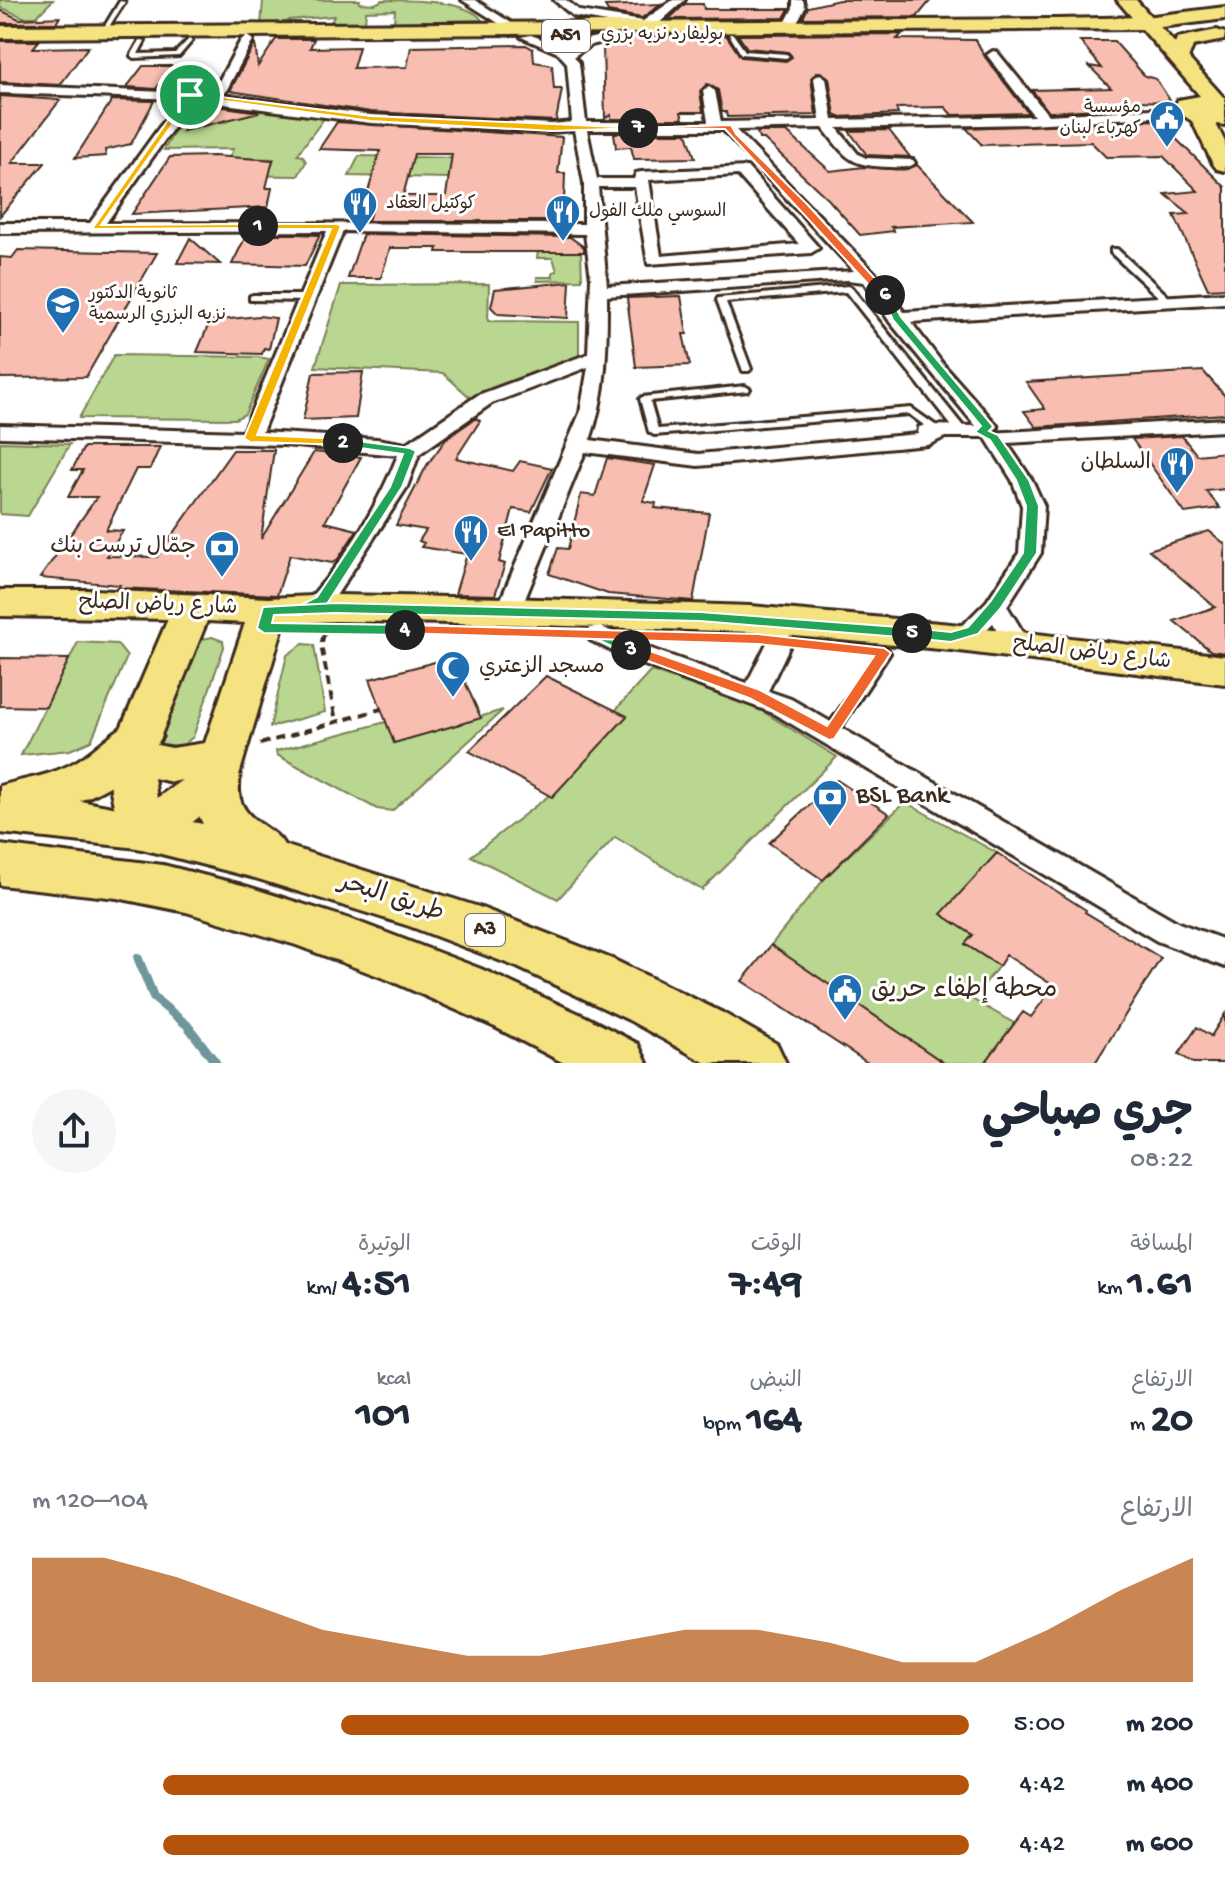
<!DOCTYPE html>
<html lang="ar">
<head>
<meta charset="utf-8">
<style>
  :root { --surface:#fff; --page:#f6f6f7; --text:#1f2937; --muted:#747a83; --accent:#b45309 }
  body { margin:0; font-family:"Gochi Hand","Playpen Sans Arabic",sans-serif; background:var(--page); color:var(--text); direction:rtl; height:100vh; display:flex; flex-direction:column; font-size:30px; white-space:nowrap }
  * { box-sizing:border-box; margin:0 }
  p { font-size:26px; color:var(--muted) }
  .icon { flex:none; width:44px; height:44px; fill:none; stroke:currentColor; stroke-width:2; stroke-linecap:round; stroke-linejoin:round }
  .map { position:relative; height:1063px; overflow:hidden; direction:ltr }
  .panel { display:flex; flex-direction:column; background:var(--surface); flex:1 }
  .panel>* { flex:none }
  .pin { position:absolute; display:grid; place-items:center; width:68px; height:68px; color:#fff; margin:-34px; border:4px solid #fff; border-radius:50%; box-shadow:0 2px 8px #0007 }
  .km { position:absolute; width:40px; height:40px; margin:-20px; border-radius:50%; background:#222; color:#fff; font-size:22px; line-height:40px; text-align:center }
  .round { display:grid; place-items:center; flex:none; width:84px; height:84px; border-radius:42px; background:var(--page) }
  .headline { display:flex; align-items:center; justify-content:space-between; height:136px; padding:0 32px }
  h1 { font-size:44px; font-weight:700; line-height:60px }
  .metrics { display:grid; grid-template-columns:repeat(3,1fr); gap:12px; height:136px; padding:8px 32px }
  .metrics div { display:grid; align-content:center }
  .metrics b { font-size:40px; font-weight:700 }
  .metrics small { font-size:22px; font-weight:400 }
  .metrics p { font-size:22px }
  .chart { height:224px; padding:16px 32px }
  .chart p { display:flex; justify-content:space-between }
  .chart svg { width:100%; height:144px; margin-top:8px; fill:var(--accent); opacity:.7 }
  ul { padding:0 32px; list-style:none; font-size:26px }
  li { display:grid; grid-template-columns:128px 96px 1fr; align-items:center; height:60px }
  li i { height:20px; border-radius:10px; background:var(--accent) }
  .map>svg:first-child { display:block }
  .green { fill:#b9d790; stroke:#7a8057; stroke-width:2 }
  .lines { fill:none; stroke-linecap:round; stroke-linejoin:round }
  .stream { stroke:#6e979b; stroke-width:9 }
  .building { fill:#f8beb1; stroke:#3b2a1e; stroke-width:2; fill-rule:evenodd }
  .service-casing { stroke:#3b2a1e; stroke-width:6 }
  .minor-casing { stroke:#3b2a1e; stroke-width:6 }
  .primary-casing { stroke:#3b2a1e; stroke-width:6 }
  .trunk-casing { stroke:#3b2a1e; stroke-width:6 }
  .path { stroke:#3b2a1e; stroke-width:4; stroke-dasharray:9 6; stroke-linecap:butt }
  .service { fill:#fff; fill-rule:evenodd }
  .minor { fill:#fff; fill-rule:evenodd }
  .primary { fill:#f5e382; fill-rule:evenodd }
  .trunk { fill:#f5e382; fill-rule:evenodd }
  .split-1 { fill:#f5b400; stroke:#fff; stroke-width:2 }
  .split-2 { fill:#f5b400; stroke:#fff; stroke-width:2 }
  .split-3 { fill:#22a559; stroke:#fff; stroke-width:2 }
  .split-4 { fill:#f0652b; stroke:#fff; stroke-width:2 }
  .split-5 { fill:#22a559; stroke:#fff; stroke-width:2 }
  .split-6 { fill:#22a559; stroke:#fff; stroke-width:2 }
  .split-7 { fill:#f0652b; stroke:#fff; stroke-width:2 }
  .split-8 { fill:#f5b400; stroke:#fff; stroke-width:2 }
  .labels { text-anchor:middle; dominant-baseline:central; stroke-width:6; stroke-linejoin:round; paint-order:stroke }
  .far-street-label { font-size:18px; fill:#3b2a1e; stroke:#fff }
  .far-poi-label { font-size:18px; fill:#3b2a1e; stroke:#fff; text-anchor:start }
  .shield { fill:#fff; stroke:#766a62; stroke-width:2 }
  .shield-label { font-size:20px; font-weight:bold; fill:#3b2a1e }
  .poi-label { font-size:22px; fill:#3b2a1e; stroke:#fff; text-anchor:end }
  .street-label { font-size:22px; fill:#3b2a1e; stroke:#fff }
  .near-poi-label { font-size:26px; fill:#3b2a1e; stroke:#fff; text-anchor:start }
  .near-street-label { font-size:26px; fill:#3b2a1e; stroke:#fff }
</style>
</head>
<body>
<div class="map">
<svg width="1225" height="1063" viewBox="0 0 1225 1063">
  <rect width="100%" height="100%" fill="#fff"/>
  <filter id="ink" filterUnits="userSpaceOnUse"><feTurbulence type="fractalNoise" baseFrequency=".0125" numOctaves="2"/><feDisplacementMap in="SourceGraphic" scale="16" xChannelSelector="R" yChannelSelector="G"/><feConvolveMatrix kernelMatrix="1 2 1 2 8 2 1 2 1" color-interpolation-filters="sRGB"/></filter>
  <g filter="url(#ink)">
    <path class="green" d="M0 0H53L36 17H23L0 7Z
      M263 0H360L359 3 375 4 383 0C409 0 468 0 482 20L394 22 395 10 366 11 365 23 331 22 334 16 289 20 284 27 261 26Z
      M1119 28 0 39V36Z
      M239 104 325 117 297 155 303 156 306 162 298 176 236 175 270 169 274 159 229 158 233 149 164 150 179 123 227 122Z
      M359 156 456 158 449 178 349 176Z
      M538 252H581L582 280 537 281V277H553V272L557 271 553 258H537Z
      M489 284 488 321 579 322V358L504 384 474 401 443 373 315 367 341 285Z
      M114 355 258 357 269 359 245 414 235 419 79 418Z
      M0 442 70 444 28 516 0 514Z
      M212 637 223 641 224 647 193 737 182 746 160 744 158 738 194 641Z
      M78 642 117 644 127 657 91 741 70 750 21 755Z
      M303 644 314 645 325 712 270 727 287 655Z
      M651 671 757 708 837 757 702 890 615 837 558 899 471 856 547 797 620 705Z
      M503 710 392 811 377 809 277 755 276 751 386 722 394 742Z
      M905 802 997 853 942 914 973 935 965 944 999 966 972 999 1014 1023 985 1063H944L771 945 825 878Z"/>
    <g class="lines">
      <path class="stream" d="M138 958 154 998 187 1025 216 1063"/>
    </g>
    <path class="building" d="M839 0H931L917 17 803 18 808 7Z
      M661 4 642 18 608 12 605 6Z
      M685 4H703L704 9H789L784 18 669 19Z
      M0 10 19 19 60 17 56 23H0Z
      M902 34 897 39 976 40 985 57 1028 113 952 115 945 107 896 108 898 114 839 117 835 115 829 78 818 72 811 78 816 115 727 117 726 112H722L718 90 707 84 700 91 703 112H681L683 119H611V115L605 118 603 47 623 41V36L726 35 741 57 786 61 792 57 788 52 747 48 738 35Z
      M276 39H314L310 48 359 47 353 68 407 67 411 47 526 45 533 49 534 62 552 65 554 89H562L556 121 371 112 230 91 255 43 258 66Z
      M0 41H39L33 48 88 47 60 85 0 82Z
      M1080 41H1114L1145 76 1156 79 1171 102 1138 101 1143 106 1049 112 1032 90 1111 88 1089 66 1102 68Z
      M143 66H172L156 89 127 87Z
      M0 96 60 100 12 163H45L0 216Z
      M112 100 154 101 131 144 105 150 106 156 75 158Z
      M196 103 259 112 183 131Z
      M1157 120 1225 187V288L1208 289 1174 215 1190 214 1165 194 1198 191 1163 156 1106 157 1091 142 982 145 966 128Z
      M337 122 562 137 558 173H565L564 203H571L570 221H368L371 211 362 212 380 151 319 149ZM414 154H452L446 196H403Z
      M889 130 910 157 867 155 849 131Z
      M757 132H787L830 171 864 167 904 170 917 165 973 222 891 227 894 231 860 235 828 199 764 139H759Z
      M614 133H687L695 158 634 159 631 147 616 148Z
      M214 156 273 160 266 188H272L268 207 132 214 170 157Z
      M247 234H297L320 235 305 266 232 264Z
      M363 234 570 237 584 247V252H437L438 248H390L381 278H348Z
      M190 238 220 264 177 263Z
      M18 250 157 253 86 377 0 378V257L12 258Z
      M570 282 568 318 498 314 491 307 495 289Z
      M681 296 687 334H683L690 365 636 367 627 298Z
      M259 316 276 318 269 349 264 348 262 354 197 352 210 321Z
      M1203 371 1225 396V414L1036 427 1024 411 1045 409 1026 382Z
      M363 372 356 418 303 420 313 373Z
      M476 418 480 421 456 458 513 471 520 461 552 468 531 512 513 509 499 562 505 564 495 595 455 594 467 554 421 547 424 543 419 541 426 530 396 525 427 465 447 438Z
      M1182 436 1197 455 1225 452V489L1206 491 1220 508 1185 513 1132 439Z
      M84 447H160L150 469H136L106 530 123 531 107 556 157 557 233 450H274L261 539 314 452 361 457 325 522 357 530 338 559 332 563 290 555 277 595 118 588 120 585 40 578 97 497H68L83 470H72Z
      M607 458 655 465 643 501 656 503 655 508 709 513 693 601 608 594 549 574 558 548 568 549 581 494 595 496Z
      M1209 531 1225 544V653L1211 651 1174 621 1215 607 1149 550Z
      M454 657 481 718 394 743 370 679Z
      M0 658 69 659 46 707 0 706Z
      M546 676 627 716 552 797 469 751Z
      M837 780 889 814 823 880 769 843Z
      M997 853 1086 910 1085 912 1161 958 1095 1063H985L1023 1012 1031 1017 1054 986 1006 955 999 966 965 944 973 935 941 914Z
      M771 945 944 1063H868L742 981Z
      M1225 1014V1063H1193L1179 1054 1197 1027 1211 1036Z"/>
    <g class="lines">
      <g class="service-casing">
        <path id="service" d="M120 1 125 2 104 34H100Z
          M729 34H733L745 51 786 54 789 56 786 58 741 54Z
          M189 39 192 41 179 56 134 58 131 56 140 40 145 41 138 54 175 53Z
          M1111 249H1117L1171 299V303H1165L1111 253Z
          M848 286 851 287 966 430 967 432 966 434H958L846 292 726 302 751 369 749 371H743L717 300 718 298Z
          M253 295H308L312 298 308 301 250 300V296Z
          M745 386 750 389 748 391 650 401 658 429 911 408 945 432 940 435 936 434 909 414 654 435 649 432 640 399 642 397Z
          M884 649 888 650 890 653 834 738 829 740 824 738 822 735 824 732 880 650Z"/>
      </g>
      <g class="minor-casing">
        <path id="minor" d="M462 0H475L521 29 511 31Z
          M554 0H566L580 11 643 21 673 0H685L658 24 633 31 629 30V26L573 16Z
          M793 0H803L805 8 793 29 789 30 783 27 793 8Z
          M614 33 620 36 618 38 591 45 574 56 579 63 586 122H708L703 91 709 87 715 91 721 122 820 120 814 78 820 74 826 78 833 120 1034 116 987 55 993 51 997 52 1048 115 1186 107 1193 111 1186 115 1030 124 837 128 858 154 866 158 913 160 915 163C908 169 900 167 891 167 850 166 847 159 823 128L736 130 875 273 904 312 1225 293V303L911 322 942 363 995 423 998 427 990 433 1225 419V431L1007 443 1032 480 1044 506 1041 553 1007 606 1032 647 1029 653 1020 655 1011 653 993 623C981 636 962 648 942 643L939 637 942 631 964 624 987 601 1019 553 1022 506 1012 480 985 437H945L928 445 698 466 585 452 520 611 516 617H500L496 611 580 413 588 367 492 403 419 454 407 487 330 605 311 616H295L291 610C297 600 309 600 316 591 350 553 379 502 398 455L284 445 0 437V425L243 432 327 231 0 233V223H90L180 99 0 93V85L212 94 241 40 247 36 253 40 224 95 371 115 552 124 572 122 567 63 558 53 521 37 531 35 568 49 583 40ZM193 100 371 123 552 132 574 130 584 183V224L106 223ZM587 130H723L854 271 607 286 598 187H635L648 264 811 253 819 248 747 167 641 172 636 173 634 179H597ZM738 175 799 244 661 256 649 180ZM343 231 585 234 591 278 588 354 478 395 406 444 377 439 262 432ZM847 280 864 282 890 322 976 426 926 425 919 427 918 434 698 454 590 440C607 393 607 346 607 296Z
          M599 626 649 648 747 683 771 635 780 633 789 635 792 641 768 691 791 699 1179 923 1225 940V967L1157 941 773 713 631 660 590 640 587 634 590 628Z"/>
      </g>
      <g class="primary-casing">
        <path id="primary" d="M1117 0H1136L1225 99V125L1216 124 1225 142V171L1217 169 1213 164 1192 121 1173 109 1178 100 1200 96Z
          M0 590H94L268 598 336 595 508 598 751 606 951 624 1225 656V684L951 650 751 632 508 624 336 621 284 623 240 772C228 795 170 847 144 849 138 849 131 846 126 844L119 831 111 791 109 756 168 619 0 616ZM207 621 245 623 205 743 172 748 157 745ZM154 778 172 782 182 780 157 798Z"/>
      </g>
      <g class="trunk-casing">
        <path id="trunk" d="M1225 7V19L1145 29 0 38V26L1058 19 1145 17Z
          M1217 30 1225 33 1224 40 1193 46 1187 62 1180 64 1170 58 1177 38Z
          M139 719 155 724 162 736C144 768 112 787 80 801L203 824C191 800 189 783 201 759L218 754 235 759C245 778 234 787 242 804 250 823 275 828 284 845L479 907 612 959 723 1013 777 1044 786 1063H706L629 1020 517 967 409 926 255 878 138 848 0 833V786C27 778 52 776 77 761 99 748 115 727 139 719Z
          M0 845 163 865 242 885 353 920 481 969 586 1017 638 1044 647 1063H564L495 1027 389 980 296 945 186 912 117 898 0 885Z"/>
      </g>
      <path class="path" d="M324 634 321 645 336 721
        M260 744 381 709"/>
      <use href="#service" class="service"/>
      <use href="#minor" class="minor"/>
      <use href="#primary" class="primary"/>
      <use href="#trunk" class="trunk"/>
    </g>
  </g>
  <path class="split-1" d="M187 93 193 95 101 225 258 224 261 228 92 229Z"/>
  <path class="split-2" d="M254 224H337L341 226 257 435 343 439 348 440V445L250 442 244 438 331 229H258Z"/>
  <path class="split-3" d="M343 439 410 448 416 451 402 487 327 604 301 615H274L272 623 599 629 636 646V653H626L597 639 259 631 257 628 263 607 299 606 317 597 390 487 403 454 339 445V440Z"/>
  <path class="split-4" d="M405 625 758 634 884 648 891 653 834 739 829 740 749 698 626 653 624 650 626 646H636L760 690 827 726 874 656 758 644 400 633V627Z"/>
  <path class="split-5" d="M336 603 700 612 912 628 919 633 912 638 700 621 336 613 274 615 272 623 405 625 412 630 405 635 264 633 257 628 263 607Z"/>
  <path class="split-6" d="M881 293H888L901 317 992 425 993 427 989 431 998 435 1029 480 1039 506 1037 553 1000 609 978 634 951 642 912 638 905 633 912 628 951 632 968 627 990 602 1023 553 1026 506 1016 480 990 440 975 432 981 426 893 320Z"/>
  <path class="split-7" d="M731 125 736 134 807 204 888 293V298H881L725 129 634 128Z"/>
  <path class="split-8" d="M190 93 371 116 642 128 552 131 371 121 187 96Z"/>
  <defs>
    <g id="civic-pin" transform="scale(1.8)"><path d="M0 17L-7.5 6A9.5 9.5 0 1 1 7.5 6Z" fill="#1f6fb2" stroke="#fff"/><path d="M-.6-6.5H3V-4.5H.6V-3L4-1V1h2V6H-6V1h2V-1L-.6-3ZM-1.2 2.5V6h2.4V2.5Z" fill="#fff"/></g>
    <g id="restaurant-pin" transform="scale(1.8)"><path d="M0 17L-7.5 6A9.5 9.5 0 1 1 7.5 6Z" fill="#1f6fb2" stroke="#fff"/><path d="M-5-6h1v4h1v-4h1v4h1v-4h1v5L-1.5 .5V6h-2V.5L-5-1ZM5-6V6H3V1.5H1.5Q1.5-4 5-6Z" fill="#fff"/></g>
    <g id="school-pin" transform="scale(1.8)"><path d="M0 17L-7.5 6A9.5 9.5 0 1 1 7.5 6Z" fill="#1f6fb2" stroke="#fff"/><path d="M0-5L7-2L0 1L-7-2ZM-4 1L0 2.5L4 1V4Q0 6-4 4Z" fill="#fff"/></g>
    <g id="bank-pin" transform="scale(1.8)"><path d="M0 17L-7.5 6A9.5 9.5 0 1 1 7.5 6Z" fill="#1f6fb2" stroke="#fff"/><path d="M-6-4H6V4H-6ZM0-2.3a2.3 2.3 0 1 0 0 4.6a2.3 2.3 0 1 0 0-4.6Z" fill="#fff"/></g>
    <g id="mosque-pin" transform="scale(1.8)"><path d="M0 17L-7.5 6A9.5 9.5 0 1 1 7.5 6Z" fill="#1f6fb2" stroke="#fff"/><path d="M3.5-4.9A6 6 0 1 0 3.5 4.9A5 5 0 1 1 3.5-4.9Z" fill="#fff"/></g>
  </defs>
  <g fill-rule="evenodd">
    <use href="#civic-pin" x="1167" y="118"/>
    <use href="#restaurant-pin" x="360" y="204"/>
    <use href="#restaurant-pin" x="563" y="212"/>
    <use href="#school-pin" x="63" y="304"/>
    <use href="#restaurant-pin" x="1177" y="464"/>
    <use href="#restaurant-pin" x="471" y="532"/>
    <use href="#bank-pin" x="222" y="548"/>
    <use href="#mosque-pin" x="453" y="668"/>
    <use href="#bank-pin" x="830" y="797"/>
    <use href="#civic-pin" x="845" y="991"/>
  </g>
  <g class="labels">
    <g class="far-street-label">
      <text x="662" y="35">بوليفارد نزيه بزري</text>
    </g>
    <g class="far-poi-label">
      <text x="1141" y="108" text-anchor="end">مؤسسة<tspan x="1141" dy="21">كهرباء لبنان</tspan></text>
      <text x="386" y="204">كوكتيل العقاد</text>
      <text x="589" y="212">السوسي ملك الفول</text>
      <text x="89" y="294">ثانوية الدكتور<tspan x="89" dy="21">نزيه البزري الرسمية</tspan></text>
    </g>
    <g class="shield">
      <rect x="542" y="20" width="48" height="32" rx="6"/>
      <rect x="465" y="914" width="40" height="32" rx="6"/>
    </g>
    <g class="shield-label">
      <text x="566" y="36">A51</text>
      <text x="485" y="930">A3</text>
    </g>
    <g class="poi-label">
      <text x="1151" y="464">السلطان</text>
      <text x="497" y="532" text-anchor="start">El Papitto</text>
      <text x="196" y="548">جمّال ترست بنك</text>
      <text x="479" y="668" text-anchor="start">مسجد الزعتري</text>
    </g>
    <g class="street-label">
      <text transform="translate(158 606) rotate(2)">شارع رياض الصلح</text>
      <text transform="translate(1092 654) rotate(7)">شارع رياض الصلح</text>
    </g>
    <g class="near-poi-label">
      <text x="856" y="797">BSL Bank</text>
      <text x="871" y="991">محطة إطفاء حريق</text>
    </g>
    <g class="near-street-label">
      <text transform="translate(391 899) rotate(18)">طريق البحر</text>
    </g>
  </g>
</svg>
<div class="pin" style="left:190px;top:95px;background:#1e9e55"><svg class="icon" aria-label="arrive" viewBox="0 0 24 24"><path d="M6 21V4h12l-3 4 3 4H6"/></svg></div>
<b class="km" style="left:258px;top:226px">1</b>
<b class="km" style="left:343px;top:443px">2</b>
<b class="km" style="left:631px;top:650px">3</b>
<b class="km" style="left:405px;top:630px">4</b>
<b class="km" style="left:912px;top:633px">5</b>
<b class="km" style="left:885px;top:295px">6</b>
<b class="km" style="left:638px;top:128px">7</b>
</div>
<section class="panel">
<div class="headline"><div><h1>جري صباحي</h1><p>08:22</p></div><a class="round"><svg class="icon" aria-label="share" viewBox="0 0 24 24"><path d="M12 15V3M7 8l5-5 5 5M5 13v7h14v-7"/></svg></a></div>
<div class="metrics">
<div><p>المسافة</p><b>1.61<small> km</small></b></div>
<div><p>الوقت</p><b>7:49</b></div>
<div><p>الوتيرة</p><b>4:51<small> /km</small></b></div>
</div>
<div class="metrics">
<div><p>الارتفاع</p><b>20<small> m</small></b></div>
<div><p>النبض</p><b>164<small> bpm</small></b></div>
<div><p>kcal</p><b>101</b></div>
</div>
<div class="chart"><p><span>الارتفاع</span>104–120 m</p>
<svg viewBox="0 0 160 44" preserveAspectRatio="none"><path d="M0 44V6L10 6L20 12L30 20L40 28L50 32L60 36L70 36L80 32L90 28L100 28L110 32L120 38L130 38L140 28L150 16L160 6V44z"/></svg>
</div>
<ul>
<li><b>200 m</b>5:00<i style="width:67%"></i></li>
<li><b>400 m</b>4:42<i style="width:86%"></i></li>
<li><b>600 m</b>4:42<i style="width:86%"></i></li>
</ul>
</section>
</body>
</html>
